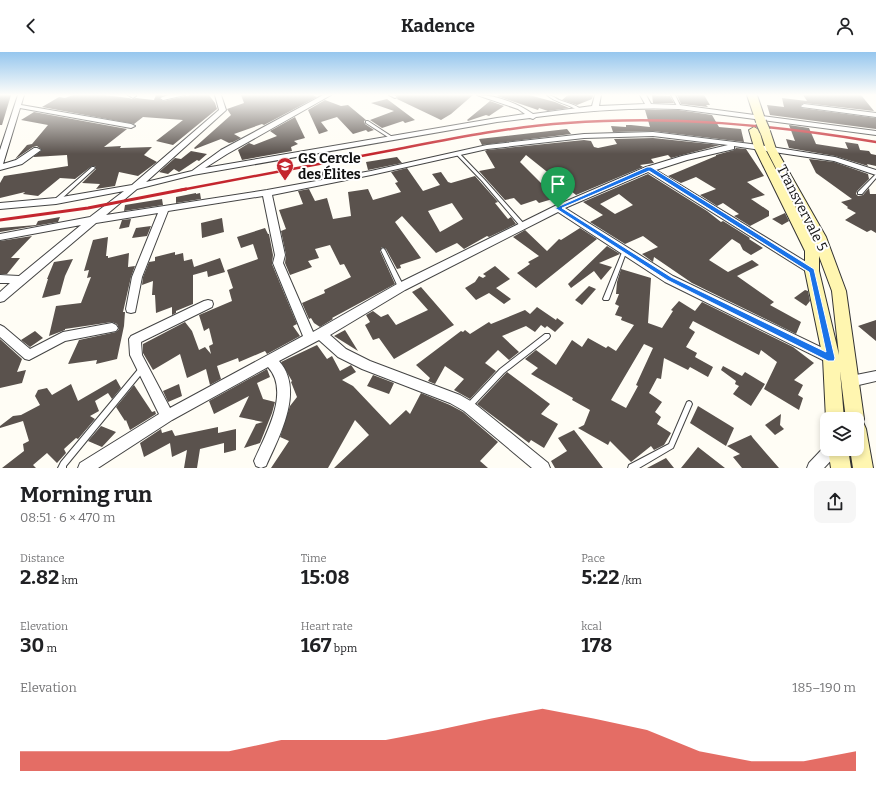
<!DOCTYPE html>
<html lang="en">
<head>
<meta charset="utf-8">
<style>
  :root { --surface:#fff; --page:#f6f6f6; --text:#202124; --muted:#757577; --accent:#d93025 }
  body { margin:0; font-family:Bitter,serif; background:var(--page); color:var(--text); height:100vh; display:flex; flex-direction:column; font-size:15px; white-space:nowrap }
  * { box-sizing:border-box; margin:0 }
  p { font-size:13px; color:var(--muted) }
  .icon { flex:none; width:22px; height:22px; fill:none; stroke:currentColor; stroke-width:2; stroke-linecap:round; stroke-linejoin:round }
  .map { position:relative; height:416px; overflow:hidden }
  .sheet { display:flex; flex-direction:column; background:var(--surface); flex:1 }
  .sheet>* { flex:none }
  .buttons { position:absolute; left:820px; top:360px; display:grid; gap:8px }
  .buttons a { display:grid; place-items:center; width:44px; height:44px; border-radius:8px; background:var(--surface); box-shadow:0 2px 6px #0003; font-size:20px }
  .pin { position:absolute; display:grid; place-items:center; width:34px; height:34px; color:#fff; margin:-41px -17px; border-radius:50% 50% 50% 0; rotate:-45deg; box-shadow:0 0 4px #0007 }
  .pin .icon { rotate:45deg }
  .round { display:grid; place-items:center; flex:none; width:42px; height:42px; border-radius:8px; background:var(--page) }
  .headline { display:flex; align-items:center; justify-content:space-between; height:68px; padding:0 20px }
  h1 { font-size:22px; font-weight:700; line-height:30px }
  .metrics { display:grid; grid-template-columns:repeat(3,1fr); gap:6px; height:68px; padding:4px 20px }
  .metrics div { display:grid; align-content:center }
  .metrics b { font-size:20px; font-weight:700 }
  .metrics small { font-size:11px; font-weight:400 }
  .metrics p { font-size:11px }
  .chart { height:112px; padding:8px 20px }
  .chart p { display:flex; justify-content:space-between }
  .chart svg { width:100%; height:72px; margin-top:4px; fill:var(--accent); opacity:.7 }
  header { display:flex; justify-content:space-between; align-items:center; height:52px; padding:0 20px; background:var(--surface); font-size:18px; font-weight:700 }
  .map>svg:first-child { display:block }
  .building { fill:#5a524d; fill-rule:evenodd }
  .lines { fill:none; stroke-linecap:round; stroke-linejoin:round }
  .service-casing { stroke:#444; stroke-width:2 }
  .minor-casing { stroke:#444; stroke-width:2 }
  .secondary-casing { stroke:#333; stroke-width:2 }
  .service { fill:#fff; fill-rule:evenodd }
  .minor { fill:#fff; fill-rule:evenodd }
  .secondary { fill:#fff6b0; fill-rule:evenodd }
  .rail-far1 { stroke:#c4262e; stroke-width:2.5 }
  .rail { stroke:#c4262e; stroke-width:3 }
  .secondary-bridge-casing { stroke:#333; stroke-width:12; stroke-linecap:butt }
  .secondary-bridge { stroke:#fff6b0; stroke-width:10 }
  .route { fill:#1a73e8; stroke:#fff; fill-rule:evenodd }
  .labels { text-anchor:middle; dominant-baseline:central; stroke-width:4; stroke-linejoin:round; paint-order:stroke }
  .poi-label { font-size:14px; font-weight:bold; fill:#111; stroke:#fff; text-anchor:start }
  .street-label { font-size:14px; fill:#111; stroke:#fff }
</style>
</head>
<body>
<header><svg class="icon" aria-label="back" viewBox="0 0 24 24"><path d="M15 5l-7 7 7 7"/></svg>Kadence<svg class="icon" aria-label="person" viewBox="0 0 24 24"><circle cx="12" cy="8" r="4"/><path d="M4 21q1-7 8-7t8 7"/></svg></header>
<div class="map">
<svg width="876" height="416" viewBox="0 0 876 416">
  <rect width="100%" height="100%" fill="#fffdf5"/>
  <path class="building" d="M0 43H11L2 73H0Z
    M73 43H104L129 46 132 47 136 46 154 48 156 43H163L159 46 163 49 190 43H209L215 51 217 57 173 93 156 89 183 68 143 65 134 72 42 55 59 45 65 46Z
    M241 43H313L317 45 264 73 262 72 234 82 241 86 233 90 229 91 221 87 195 97 194 96 231 63 227 57 244 51Z
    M397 43H473L451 62 441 68 397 47 398 45Z
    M498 43H529L555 50 569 56 548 59 539 56 538 58 497 44Z
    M568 43H593L592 47 577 53 562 48Z
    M652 43 670 44 674 51H653Z
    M677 43H704L710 53H706L708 55 681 52Z
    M803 43H861L874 59 804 51 800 54 802 56 876 66V77L770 63 767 53 784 55 782 46 807 49Z
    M387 47 415 68 405 71 403 69 382 76 370 68 394 59 371 51Z
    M325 48 341 54 348 53 366 68 364 69 365 72 374 78 368 80 366 78 353 82 337 65 321 70 328 79 319 82 308 58Z
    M490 49 504 54 489 64 486 63 468 69 467 68Z
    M645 58H679L712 63 719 75 741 77 744 90 653 79 613 80 611 74 626 75V73H631L650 75Z
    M34 60 127 77 104 95 121 94 120 96 152 95 144 103 157 110 138 124 119 120 115 134 96 137 100 132 82 131 96 117 95 114H92L75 127 60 126 38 144 23 142 25 140 0 146V131L4 124 68 114 67 103 33 105 42 98 37 94 33 95 15 107 27 93 32 92 48 73 21 68Z
    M295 65 305 86 294 89 298 92 291 95 292 99 242 108 238 98 249 91 254 93 277 84 270 79Z
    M789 73 809 76 816 92 848 97 845 90 858 92 860 98 869 99 871 102 876 103V114L867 112 868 114 835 104 789 96 786 87 795 89Z
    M567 77 571 82 482 93 479 87Z
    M653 86 720 93 671 106 668 103 651 107 654 111 640 113 643 115 576 143 526 103 520 110 556 146 539 151 536 148 521 153 514 146 505 148 479 119 495 116 485 99 487 98 584 88 591 89 594 95 598 96 617 92 614 87Z
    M736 96 746 97 764 124 747 130 765 143 751 147 769 159V164L750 174 734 164 739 162 723 151 717 154 700 143 716 137 696 125 681 131 668 124 716 104V103L734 98Z
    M191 99 207 102 199 109 197 108 179 120 174 117 168 122 159 120 175 106 181 107Z
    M397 105 402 111 368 118 366 110Z
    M809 107 834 110 868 122 869 127 857 139 856 142 858 144 863 143 869 136 870 142H876V181L871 178 867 180 845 168 856 161 847 156 848 155 841 150 852 147 816 121Z
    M407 116 423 139 440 133 432 122 441 120 448 130 451 131 475 124 498 150 495 151 508 167 511 165 516 172 489 185 487 184 464 197 457 191 436 201 402 164 395 170 421 206 400 213 401 216 397 217 386 197 382 195 380 199 395 232 332 266 333 267 320 275 314 271 311 266 309 267 302 251 325 241 324 238 351 225 344 212 340 213 330 193 315 197 319 206 308 209 312 215 290 223 285 211 286 203 281 179 286 177 279 158 303 152 298 139 309 137 315 149 327 146 333 167 351 164 348 140 368 137 373 148 401 140 395 131 398 130 391 120ZM452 151 463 167 440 180 428 159Z
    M320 118 321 120 331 118 333 124 312 128 309 121Z
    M648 122 707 159 721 170 723 169 750 186 749 187 763 196 751 203 743 198 740 192 732 187 709 208 728 220 752 208 759 213 737 224 774 250 770 253 801 270 796 282 692 231 654 205 653 210 642 202 658 195 643 184 625 192 590 170 603 163 583 150ZM619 142 633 153 615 162 600 152Z
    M196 141V142L200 141 201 147 176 151V145Z
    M162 147 163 153 124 159 125 153Z
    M785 161 789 169 782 173 772 167Z
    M60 165 58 170 0 180V176L36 173 38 169Z
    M222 166 224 180 202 186 201 171Z
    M131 167 129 175 119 177 122 168Z
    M151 174 147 184 132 186 136 176Z
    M265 176 268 182H269L273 203 272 212 297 272 293 274 300 284 267 302 265 299 239 310 238 306 217 314 221 327 210 333 206 317 187 326 180 302 153 318 143 301V292L185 270 192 279 199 298 205 295 211 302 209 294 213 292 209 276 204 279 199 263 232 249 229 238 233 236 227 218 258 207 253 192 241 196 237 185Z
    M580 176 597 187 536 236 517 221 530 212 528 210 539 204 513 185 525 178 547 199 559 187 561 188Z
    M32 184 11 206H20L7 222H0V189Z
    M108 185 106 204H108V206L129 201 128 215 135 214 131 225 123 260H125L124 274 117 307 96 312 97 308 68 312 79 288 116 280 119 277 117 272 112 270 65 277V278L49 284 56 254 81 251 91 225 87 226 89 218 84 219 93 188Z
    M607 194 620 202 599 211 612 215 601 228 594 219 571 236 568 232Z
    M175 200V203L183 201 184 209 192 207 194 215 220 206 225 220 208 225 207 219 193 223V252L176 259V261L172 263V255L156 261 155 243H152L153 229 142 233 143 225 149 210 155 209V205Z
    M73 207 65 224 60 242 42 246 48 227H47L54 210Z
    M495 214 510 227 496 236 511 247 504 252 489 241 476 248 465 236 475 230 479 224 483 226 486 224 483 222Z
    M621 217 651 226 648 271 662 276 673 259 671 258 679 249 695 259 702 250 793 295 814 311 794 328 803 333 798 343 803 346 799 358 764 337 777 310 761 298 759 303 693 269 689 276 695 280 686 295 697 301 695 305 713 315 708 325 690 315 688 318 664 306 661 327 657 326 649 341 662 350 655 360 661 365 657 372 671 381 664 393 654 398 651 394 631 410 610 389 608 393 578 376 584 373 590 358 572 348 573 346 531 322 538 316 525 307 536 298 556 313 572 288 582 295 588 286 606 296 608 294 616 299 634 273 621 268 622 265 615 263 619 254 615 252 619 242H616L617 230ZM644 292 653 296 636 333 638 334 626 356 611 348Z
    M589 234 596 237 582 253 575 248Z
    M421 235 454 273 394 307 379 286 373 288 365 273 370 270 366 263 373 259 381 265 388 262 396 273 428 258 412 240Z
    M805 238 808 239 810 249 806 254 794 246Z
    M537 255 556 268 557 266 564 271 555 280 547 274 545 276 541 273 535 280 526 274 502 284 519 300 509 308 498 298 485 311 496 319 470 347 454 338 464 327 445 314 435 332 428 329 430 326 416 313 461 279 463 280 465 278 470 282 489 270 491 272 525 258 530 262Z
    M876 268V289L858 274Z
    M345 278 358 299 334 284Z
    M35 279 43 286 30 295 21 288Z
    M0 287 22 307 17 320 26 318 22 331 0 336Z
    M317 293 327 307 332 304 340 319 351 313 356 320 342 328 353 334 390 373 406 358 410 362 421 341 450 353 463 360 498 390 480 409 488 416H334L369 383 355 368 328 416H271L289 389 280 385 290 354 297 345 291 330 292 329 281 310Z
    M723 314 742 324 745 320 765 332 751 354 733 342 739 334 735 332 736 329 721 318Z
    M267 317 270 325 257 331 263 347 275 350 272 361 260 391 244 396 256 372 263 370 239 365 249 344 214 362 209 349Z
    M507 320 550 352 541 362 558 372 544 396 531 388 529 391 477 352Z
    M373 323 394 331 389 342 367 334Z
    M116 327 121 336 112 347 108 341 95 349 99 359 90 364 95 367 78 387 76 386 64 397 66 401 57 411 47 401 33 413 36 416H2L24 399 23 392 29 389 23 369 0 376V374L13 364 21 363 40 353 35 344 38 338 47 336 52 343 71 332 78 349Z
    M179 332 182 344 168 350 163 339Z
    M134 333 152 360 155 359 156 362 130 378 126 368 125 369 116 355Z
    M698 354 734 376 726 394 690 371Z
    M781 362 780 373 784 377 775 383 765 373Z
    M101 374 116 380 102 395 88 389Z
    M218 375V381L236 377V398L224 401V391L200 397 197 416H184L187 398 172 405 170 391 144 405 140 391 161 377 162 381 172 378 175 384Z
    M574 378 603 416H555L551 409 567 399 558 386Z
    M751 383 753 386 779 416H742L733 405 740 402 727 394Z
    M698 395 725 416H681Z
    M666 406 674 416H647Z"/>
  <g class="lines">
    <g class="service-casing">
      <path id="service" d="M389 43H394L397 45 395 46Z
        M547 43C552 43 555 46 559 48 567 51 575 52 582 58L579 59C569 52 556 51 547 43Z
        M671 43H675L681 55 680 56H678Z
        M366 69H368L394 86 393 87H391L366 71Z
        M457 101H459L484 127 525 173V175H521L482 129 457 103Z
        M92 115H94L95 116 58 150H54V148Z
        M875 123H876V126L862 142H858V140Z
        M383 196 385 198 404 235 403 236H399L398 235 381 198Z
        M625 196 627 198 609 247 608 248H604L603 247 623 198Z
        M545 282H549L550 284 549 286 504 321 471 356 469 357 467 356 466 354 467 352 500 317Z
        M142 314 144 315 145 317 144 319 66 414V416H58L61 410 140 315Z
        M689 349 691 350 692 352 673 396 639 416H628L629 413 669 392 687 350Z"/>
    </g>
    <g class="minor-casing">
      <path id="minor" d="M18 43H24L21 53 131 72 135 74 131 76 20 56 3 112 16 108 34 96H37L41 98 22 112 0 118V98Z
        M128 43H136V44L133 46Z
        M168 43H185L163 48 160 46Z
        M215 43H221L226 58 225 59 146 130 192 119 221 98 323 43H331L227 102 205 116 497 66 525 62 518 57 477 43C496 43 517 51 533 62L592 54 595 43H601L599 54 645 52 640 43H646L651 52 679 53 876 79V83L679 57C631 55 584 59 536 65L533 67 530 66 497 70 193 123 137 137 106 163 267 138 371 119 487 93 584 82 653 80 759 93 835 105 876 118V123L834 109 734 94V97L687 108 656 118 816 216 817 219 816 222 812 223 648 120 565 156 673 224 835 302 837 306 835 310 831 311 827 310 665 230 558 160 405 238 330 283 346 297 370 309 460 343 474 351 548 411 550 416H532L464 359 450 351 362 317 338 305 319 288 279 309C305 338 279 385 266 414L261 416 256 414 254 409C265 383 291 340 268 315L172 368 98 416H78L80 411 159 362 130 303 129 287 131 284 204 249 208 248 212 249 213 252 212 255 141 290 142 303 170 356 303 284 273 211 275 203 263 144 168 159 142 225 135 260 131 261 127 260 126 257 132 225 158 161 96 171 4 249 0 250V240L10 231H0V223L19 224 81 173 0 188V182L90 165 124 139 56 152 0 157V151L56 146 132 133 219 58ZM653 84 728 93 682 104 646 115 555 154 397 232 313 280 283 211 285 203 272 143 371 123 487 97 584 86Z
        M804 52 876 61V65L802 55 801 54Z
        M112 271 116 273 118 276 116 279 65 289 29 308 25 307 0 285V273L4 275 30 297 63 280Z
        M876 319V329L850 335 846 333 844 329 846 325Z
        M827 392V397H839L837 402 824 416H807L809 411Z"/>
    </g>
    <g class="secondary-casing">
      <path id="secondary" d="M747 43H757L766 70 765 72 761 73 756 70Z
        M754 75 759 78 764 95 814 190 766 97 760 79 765 76 770 79 776 97 826 185 846 239 864 367 863 370 866 377 873 416H853L850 397H857V367H846L840 319 844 367H827V370L826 367 823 306 805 219V199L754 95 749 78ZM819 204 832 239 839 303 819 219Z
        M828 397H848L851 416H831Z"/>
    </g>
    <use href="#service" class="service"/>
    <use href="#minor" class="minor"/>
    <use href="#secondary" class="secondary"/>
    <path class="rail-far1" d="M181 138C252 125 322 111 393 98 450 87 508 75 567 71 671 63 773 73 876 90"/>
    <path class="rail" d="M0 168 88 156 186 137"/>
    <g class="secondary-bridge-casing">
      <path id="secondary-bridge" d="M761 70 765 79"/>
    </g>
    <use href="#secondary-bridge" class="secondary-bridge"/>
  </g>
  <linearGradient id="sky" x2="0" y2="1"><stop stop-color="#95c6ee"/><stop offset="0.42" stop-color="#fffefa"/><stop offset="1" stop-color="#fffefa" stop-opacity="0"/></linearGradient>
  <rect width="876" height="102" fill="url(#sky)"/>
  <path class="route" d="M647 115H651L814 217 835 306 834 309H828L667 228 555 156ZM649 119 809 220 826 300 671 225 562 156Z"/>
  <defs>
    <g id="school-pin" transform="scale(0.9)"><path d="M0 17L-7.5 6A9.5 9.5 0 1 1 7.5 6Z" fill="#c4262e" stroke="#fff"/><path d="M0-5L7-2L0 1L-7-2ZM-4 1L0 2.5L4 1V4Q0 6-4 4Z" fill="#fff"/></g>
  </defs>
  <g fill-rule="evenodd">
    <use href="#school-pin" x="285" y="114"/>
  </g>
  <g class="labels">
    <g class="poi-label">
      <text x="298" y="106">GS Cercle<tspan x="298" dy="16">des Élites</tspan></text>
    </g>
    <g class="street-label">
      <text transform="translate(802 156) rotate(63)">Transvervale 5</text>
    </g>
  </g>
</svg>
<div class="buttons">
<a><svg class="icon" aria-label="layers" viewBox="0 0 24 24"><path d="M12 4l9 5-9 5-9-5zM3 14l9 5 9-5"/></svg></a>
</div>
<div class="pin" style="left:558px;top:156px;background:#1e9e55"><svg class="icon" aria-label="arrive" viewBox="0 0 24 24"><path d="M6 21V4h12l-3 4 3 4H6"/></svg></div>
</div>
<section class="sheet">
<div class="headline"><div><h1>Morning run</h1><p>08:51 · 6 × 470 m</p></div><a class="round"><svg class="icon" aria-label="share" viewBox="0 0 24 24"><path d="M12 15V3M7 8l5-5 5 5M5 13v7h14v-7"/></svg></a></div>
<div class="metrics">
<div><p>Distance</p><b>2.82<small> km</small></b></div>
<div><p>Time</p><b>15:08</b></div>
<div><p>Pace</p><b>5:22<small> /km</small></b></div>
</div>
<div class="metrics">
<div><p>Elevation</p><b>30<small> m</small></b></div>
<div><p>Heart rate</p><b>167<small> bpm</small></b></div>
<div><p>kcal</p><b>178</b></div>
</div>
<div class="chart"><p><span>Elevation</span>185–190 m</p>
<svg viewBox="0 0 160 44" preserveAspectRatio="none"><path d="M0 44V32L10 32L20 32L30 32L40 32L50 25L60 25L70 25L80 19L90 12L100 6L110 12L120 19L130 32L140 38L150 38L160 32V44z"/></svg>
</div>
</section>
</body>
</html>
